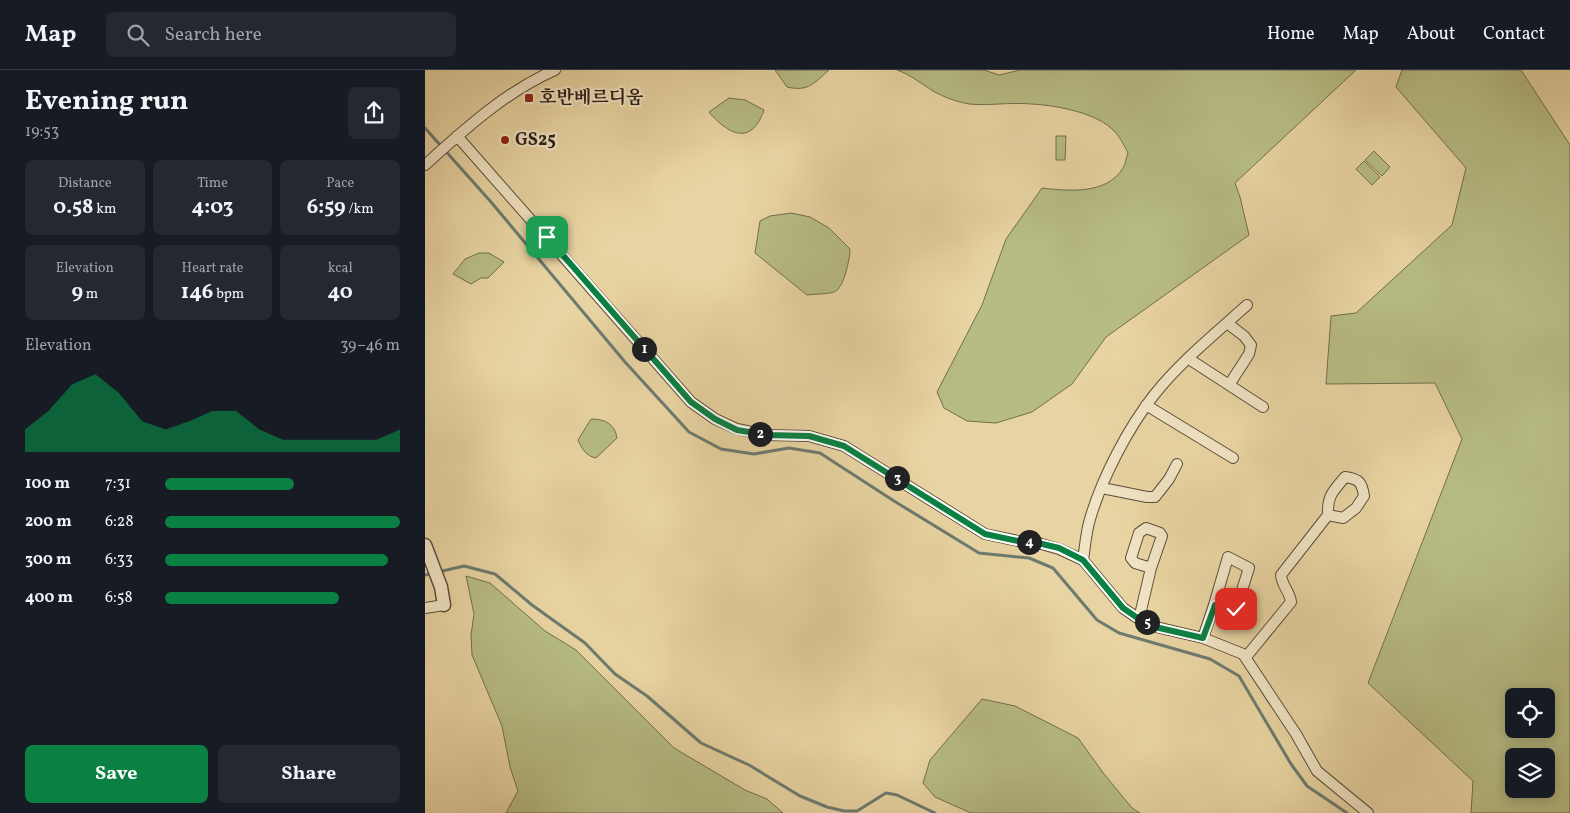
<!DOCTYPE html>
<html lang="en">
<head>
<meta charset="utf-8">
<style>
  :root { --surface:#171b24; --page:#242831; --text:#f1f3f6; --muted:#9ea1a6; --line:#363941; --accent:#0b8043 }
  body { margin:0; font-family:Vollkorn,"Noto Serif KR",serif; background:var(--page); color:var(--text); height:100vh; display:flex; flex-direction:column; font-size:19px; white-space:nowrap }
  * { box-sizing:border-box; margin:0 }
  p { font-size:16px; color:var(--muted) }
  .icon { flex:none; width:28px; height:28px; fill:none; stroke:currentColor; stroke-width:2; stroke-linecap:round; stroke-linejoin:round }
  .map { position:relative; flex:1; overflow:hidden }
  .details { display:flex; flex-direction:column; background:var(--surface); width:425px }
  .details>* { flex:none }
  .tools { position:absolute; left:1080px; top:618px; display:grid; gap:10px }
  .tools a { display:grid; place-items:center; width:50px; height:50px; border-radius:8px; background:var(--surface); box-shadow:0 2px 12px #0003; font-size:25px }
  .pin { position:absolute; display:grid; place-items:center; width:42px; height:42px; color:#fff; margin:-21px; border-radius:10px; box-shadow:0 2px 8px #0006 }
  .km { position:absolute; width:25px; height:25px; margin:-12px; border-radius:50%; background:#222; color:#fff; font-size:14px; line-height:25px; text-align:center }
  .round { display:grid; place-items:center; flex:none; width:52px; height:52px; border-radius:8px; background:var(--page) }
  .summary { display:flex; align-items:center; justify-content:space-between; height:85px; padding:0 25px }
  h1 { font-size:28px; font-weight:700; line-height:38px }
  .stats { display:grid; grid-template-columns:repeat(3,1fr); gap:8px; height:85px; padding:5px 25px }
  .stats div { display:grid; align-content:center; border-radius:8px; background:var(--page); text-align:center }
  .stats b { font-size:21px; font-weight:700 }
  .stats small { font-size:14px; font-weight:400 }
  .stats p { font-size:14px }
  .chart { height:140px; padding:10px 25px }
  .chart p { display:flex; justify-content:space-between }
  .chart svg { width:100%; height:90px; margin-top:5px; fill:var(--accent); opacity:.7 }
  .cta { display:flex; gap:10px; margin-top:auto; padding:10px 25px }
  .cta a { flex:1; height:58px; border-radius:8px; background:var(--accent); color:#fff; font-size:20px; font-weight:700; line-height:58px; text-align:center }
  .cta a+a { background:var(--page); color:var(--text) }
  ul { padding:0 25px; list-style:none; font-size:16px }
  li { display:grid; grid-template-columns:80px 60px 1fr; align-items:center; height:38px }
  li i { height:12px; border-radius:6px; background:var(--accent) }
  header { display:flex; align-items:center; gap:30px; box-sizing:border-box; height:70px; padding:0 25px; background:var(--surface); border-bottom:1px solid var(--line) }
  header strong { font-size:24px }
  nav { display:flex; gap:28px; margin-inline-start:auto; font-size:18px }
  .search { width:350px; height:45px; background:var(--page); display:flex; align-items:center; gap:12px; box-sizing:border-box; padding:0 18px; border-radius:8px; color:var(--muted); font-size:19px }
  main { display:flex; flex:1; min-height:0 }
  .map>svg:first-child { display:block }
  .green { fill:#b7bc84; stroke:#726e4e; fill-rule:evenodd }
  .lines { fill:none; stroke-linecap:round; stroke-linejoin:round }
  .stream { stroke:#6d7b70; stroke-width:3 }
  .minor-casing { stroke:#5b4e3a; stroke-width:12 }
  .tertiary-casing { stroke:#5b4e3a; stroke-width:15 }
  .minor { stroke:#f0e3c3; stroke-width:10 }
  .tertiary { stroke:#f0e3c3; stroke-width:12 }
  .route-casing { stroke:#fff; stroke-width:10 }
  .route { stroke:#0b8043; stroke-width:6 }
  .poi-dot { fill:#8f2418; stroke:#f0e3c3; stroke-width:2 }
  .labels { text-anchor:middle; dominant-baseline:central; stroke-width:4.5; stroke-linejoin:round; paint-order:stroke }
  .poi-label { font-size:18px; font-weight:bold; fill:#2c2117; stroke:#f0e3c3; text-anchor:start }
</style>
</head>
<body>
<header>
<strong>Map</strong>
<div class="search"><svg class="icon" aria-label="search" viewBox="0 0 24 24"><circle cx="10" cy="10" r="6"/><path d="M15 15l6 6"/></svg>Search here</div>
<nav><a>Home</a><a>Map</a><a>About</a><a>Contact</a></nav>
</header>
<main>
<section class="details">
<div class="summary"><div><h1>Evening run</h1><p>19:53</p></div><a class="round"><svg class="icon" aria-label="share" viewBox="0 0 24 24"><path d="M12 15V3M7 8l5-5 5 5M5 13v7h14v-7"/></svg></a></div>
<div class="stats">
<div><p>Distance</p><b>0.58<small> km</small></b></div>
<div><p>Time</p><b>4:03</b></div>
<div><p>Pace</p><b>6:59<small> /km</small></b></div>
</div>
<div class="stats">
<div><p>Elevation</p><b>9<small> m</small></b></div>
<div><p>Heart rate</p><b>146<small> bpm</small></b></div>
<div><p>kcal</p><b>40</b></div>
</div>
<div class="chart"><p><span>Elevation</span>39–46 m</p>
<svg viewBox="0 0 160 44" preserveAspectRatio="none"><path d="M0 44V33L10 24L20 11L30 6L40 15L50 29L60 33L70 29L80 24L90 24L100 33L110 38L120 38L130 38L140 38L150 38L160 33V44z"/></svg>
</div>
<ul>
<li><b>100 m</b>7:31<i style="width:55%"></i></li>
<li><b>200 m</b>6:28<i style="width:100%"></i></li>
<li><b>300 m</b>6:33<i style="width:95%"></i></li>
<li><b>400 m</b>6:58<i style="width:74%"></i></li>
</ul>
<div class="cta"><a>Save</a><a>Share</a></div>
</section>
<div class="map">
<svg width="1145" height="743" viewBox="0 0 1145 743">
  <rect width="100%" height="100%" fill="#e8d4a2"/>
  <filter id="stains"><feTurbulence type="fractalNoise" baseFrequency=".004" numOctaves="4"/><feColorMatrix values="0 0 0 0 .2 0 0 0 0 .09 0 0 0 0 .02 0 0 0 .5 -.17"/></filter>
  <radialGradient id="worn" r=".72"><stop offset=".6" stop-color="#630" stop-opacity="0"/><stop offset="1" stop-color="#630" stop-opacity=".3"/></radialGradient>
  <path class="green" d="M350 0H404C389 13 384 22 362 17Z
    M472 0H559L574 5 595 0H931L810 113 815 127 824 165 681 267 647 314 607 342 571 353 542 351 519 338 512 322 557 235 581 169 617 118C643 121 682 125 698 98 701 94 701 87 703 83 698 73 694 65 686 58 668 42 629 35 606 34 585 32 564 36 544 34 532 32 515 26 505 19 494 12 484 4 472 0Z
    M977 0H1096L1145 75V743H1046L1048 711 943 613 1037 369 1010 313 901 314 906 246 931 243 1027 155 1041 98 971 17ZM1089 626H1121V659H1089ZM1089 686H1121V719H1089Z
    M304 28 320 30 339 40C326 77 303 64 284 42Z
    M631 66H641L640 90H631Z
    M949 81 965 97 957 106 940 90Z
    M939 91 955 107 947 115 931 99Z
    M366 143 385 147 404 158 425 179C425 188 419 219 409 222 404 224 388 224 382 225L330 183 335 151 345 146Z
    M54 183H64L79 192 63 208H56L46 214 28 204 40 189Z
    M166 349C180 349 190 354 192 368L171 388C161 386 157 379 153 370Z
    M41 506 65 513 120 561 151 580 249 678 320 720 342 729 358 743H81L93 721 85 697 77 656 47 585 46 565 49 544Z
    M557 629 590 636 653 668 679 704 707 738 715 743H546L510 727 498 713 505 690Z"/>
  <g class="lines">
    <path class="stream" d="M0 58 66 132 200 292 264 362 296 379 329 384 364 378 395 383 469 431 554 483 604 488 628 498 672 550 694 563 785 589 814 606 866 694 882 716 922 743
      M13 502 39 496 70 504 107 535 160 573 190 604 222 626 276 673 324 695 375 726 402 737 419 741H432L461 723 472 725 510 743
      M0 505 7 504"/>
    <g class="minor-casing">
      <path id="minor" d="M32 66 266 332 290 349 312 359 342 365 384 366 419 376 560 464 593 471 613 473 634 479 658 490 698 538 714 549 731 557 778 568 818 584 871 664 892 701 943 743
        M0 95C40 59 80 22 130 0
        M802 253 819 266 826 275 824 284 804 315
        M764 289 838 337
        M721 335 808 388
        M677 418 722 427H730L744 409 752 394
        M803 487 824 498 811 539 805 541 789 535Z
        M658 490C660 477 661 462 665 449 677 408 703 358 729 325 756 291 791 263 822 235
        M0 538 19 535
        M714 549 726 498 737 466 735 463 721 458 714 463 706 488 710 493 726 498
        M778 568 789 535
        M821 587 866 532C865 522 857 516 856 505L903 445 918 448 931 438 939 426C937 413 935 409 920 407 908 421 902 426 903 445"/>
    </g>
    <g class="tertiary-casing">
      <path id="tertiary" d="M0 475 16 517 19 535"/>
    </g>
    <use href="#minor" class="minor"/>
    <use href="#tertiary" class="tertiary"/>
  </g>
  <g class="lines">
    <g class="route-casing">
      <path id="route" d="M122 167 266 332 290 349 312 360 342 365 384 366 419 376 560 464 593 471 613 473 634 478 658 490 698 538 714 549 730 557 778 568 790 535 805 541 811 539"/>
    </g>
    <use href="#route" class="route"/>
  </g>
  <g class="poi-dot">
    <rect x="99" y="23" width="10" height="10" rx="2.5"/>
    <circle cx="80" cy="70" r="5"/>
  </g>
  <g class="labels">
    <g class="poi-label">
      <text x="114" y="28">호반베르디움</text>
      <text x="90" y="70">GS25</text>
    </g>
  </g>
  <rect width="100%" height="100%" filter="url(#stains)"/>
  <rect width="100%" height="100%" fill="url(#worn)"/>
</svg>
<div class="tools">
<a><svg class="icon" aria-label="locate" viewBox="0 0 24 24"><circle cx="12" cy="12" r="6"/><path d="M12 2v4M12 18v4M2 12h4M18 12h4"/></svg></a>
<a><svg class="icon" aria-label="layers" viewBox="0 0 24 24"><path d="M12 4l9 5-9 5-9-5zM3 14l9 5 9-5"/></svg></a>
</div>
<div class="pin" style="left:122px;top:167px;background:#1e9e55"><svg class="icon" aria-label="arrive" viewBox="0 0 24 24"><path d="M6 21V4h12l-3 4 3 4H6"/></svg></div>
<div class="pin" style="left:811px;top:539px;background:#d93025"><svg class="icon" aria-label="check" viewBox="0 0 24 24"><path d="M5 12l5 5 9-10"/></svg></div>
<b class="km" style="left:219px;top:279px">1</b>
<b class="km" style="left:335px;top:364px">2</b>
<b class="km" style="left:472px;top:408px">3</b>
<b class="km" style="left:604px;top:472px">4</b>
<b class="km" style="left:722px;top:552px">5</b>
</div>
</main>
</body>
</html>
